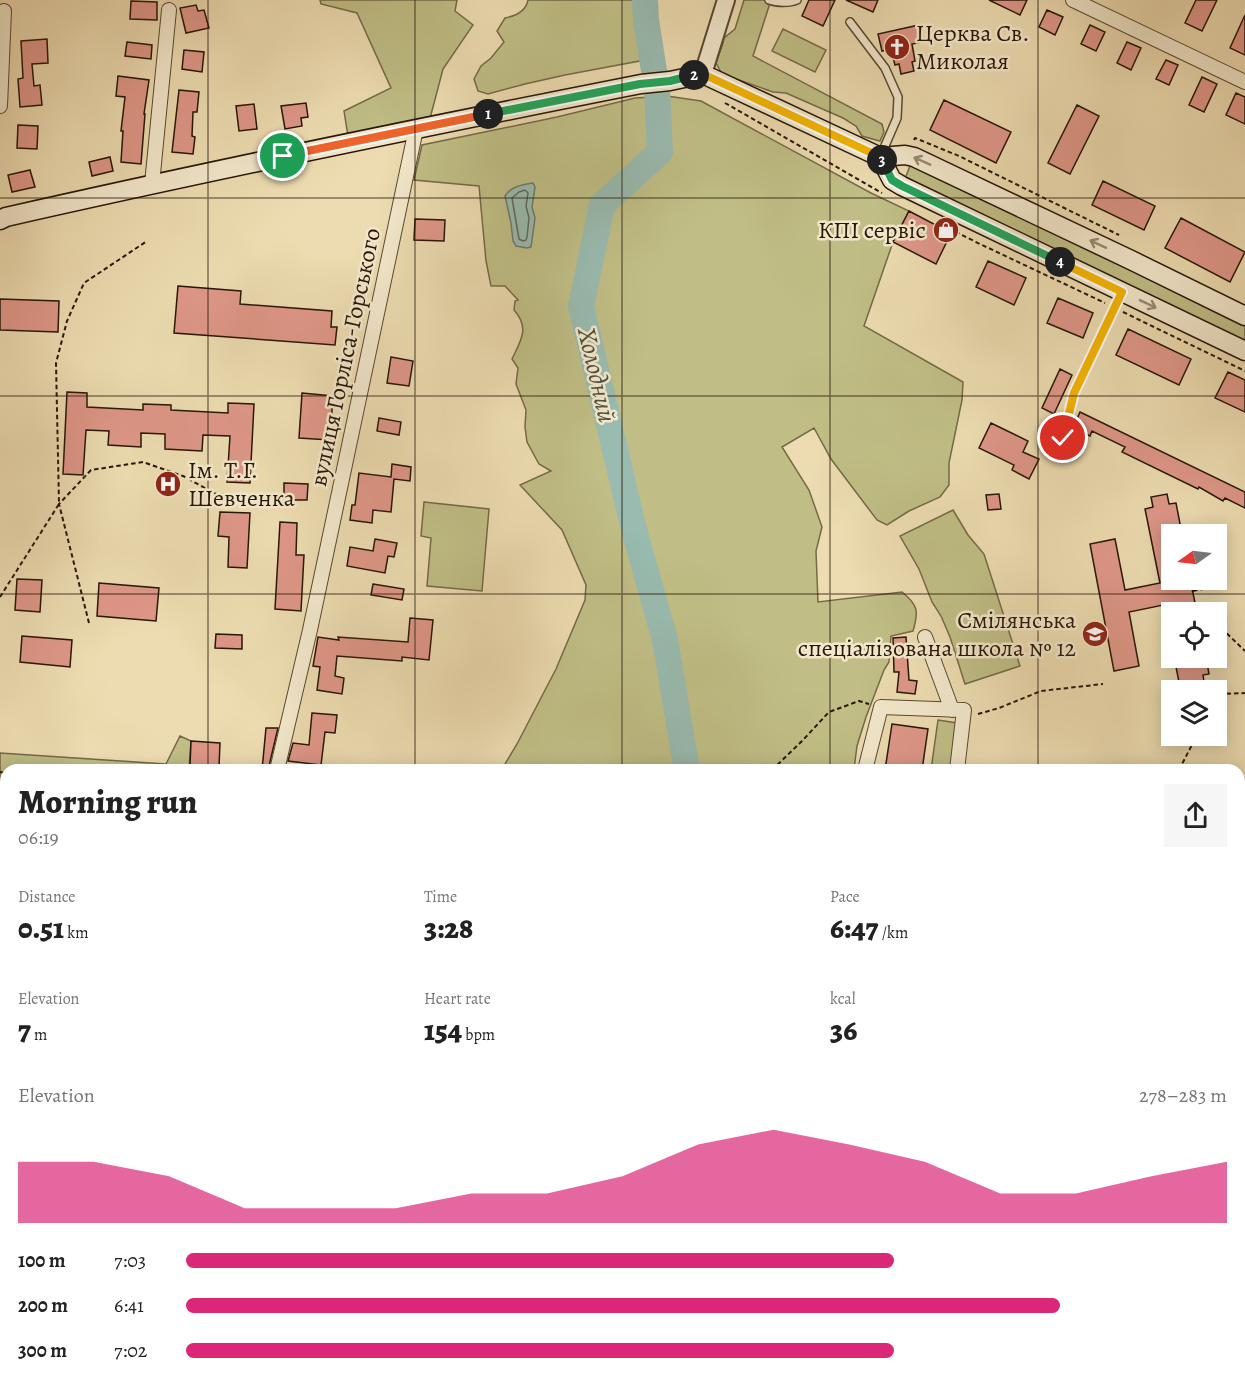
<!DOCTYPE html>
<html lang="en">
<head>
<meta charset="utf-8">
<style>
  :root { --surface:#fff; --page:#f6f6f6; --text:#222; --muted:#767676; --accent:#db2777 }
  body { margin:0; font-family:Alegreya,serif; background:var(--page); color:var(--text); height:100vh; display:flex; flex-direction:column; font-size:22px; white-space:nowrap }
  * { box-sizing:border-box; margin:0 }
  p { font-size:20px; color:var(--muted) }
  .icon { flex:none; width:33px; height:33px; fill:none; stroke:currentColor; stroke-width:2; stroke-linecap:round; stroke-linejoin:round }
  .map { position:relative; flex:1; overflow:hidden }
  .panel { position:absolute; left:0px; top:764px; width:1245px; height:622px; display:flex; flex-direction:column; background:var(--surface); border-radius:18px 18px 0 0; box-shadow:0 3px 15px #0003 }
  .panel>* { flex:none }
  .needle { width:39px; rotate:256deg }
  .tools { position:absolute; left:1161px; top:524px; display:grid; gap:12px }
  .tools a { display:grid; place-items:center; width:66px; height:66px; border-radius:0px; background:var(--surface); box-shadow:0 3px 15px #0003; font-size:30px }
  .pin { position:absolute; display:grid; place-items:center; width:51px; height:51px; color:#fff; margin:-26px; border:3px solid #fff; border-radius:50%; box-shadow:0 2px 6px #0007 }
  .km { position:absolute; width:30px; height:30px; margin:-15px; border-radius:50%; background:#222; color:#fff; font-size:16px; line-height:30px; text-align:center }
  .round { display:grid; place-items:center; flex:none; width:63px; height:63px; border-radius:0px; background:var(--page) }
  .summary { display:flex; align-items:center; justify-content:space-between; height:102px; padding:0 18px }
  h1 { font-size:33px; font-weight:800; line-height:45px }
  .metrics { display:grid; grid-template-columns:repeat(3,1fr); gap:9px; height:102px; padding:6px 18px }
  .metrics div { display:grid; align-content:center }
  .metrics b { font-size:30px; font-weight:800 }
  .metrics small { font-size:16px; font-weight:400 }
  .metrics p { font-size:16px }
  .chart { height:168px; padding:12px 18px }
  .chart p { display:flex; justify-content:space-between }
  .chart svg { width:100%; height:108px; margin-top:6px; fill:var(--accent); opacity:.7 }
  ul { padding:0 18px; list-style:none; font-size:20px }
  li { display:grid; grid-template-columns:96px 72px 1fr; align-items:center; height:45px }
  li i { height:15px; border-radius:8px; background:var(--accent) }
  .map>svg:first-child { display:block }
  .green { fill:#c0be86; stroke:#746a46; stroke-width:1.5 }
  .water { fill:#99bbb0; stroke:#6b796c; stroke-width:1.5 }
  .lines { fill:none; stroke-linecap:round; stroke-linejoin:round }
  .shore { stroke:#60685a; stroke-width:1.5 }
  .river { stroke:#99bbb0; stroke-width:26 }
  .building { fill:#df9788; stroke:#271605; stroke-width:1.5 }
  .service-casing { stroke:#584830; stroke-width:10 }
  .minor-casing { stroke:#584830; stroke-width:16 }
  .tertiary-casing { stroke:#584830; stroke-width:20 }
  .secondary-casing { stroke:#271605; stroke-width:21 }
  .path { stroke:#271605; stroke-width:2; stroke-dasharray:4.5 3; stroke-linecap:butt }
  .service { stroke:#f3e8cc; stroke-width:7 }
  .minor { stroke:#f3e8cc; stroke-width:14 }
  .tertiary { stroke:#f3e8cc; stroke-width:16 }
  .secondary { stroke:#f3e8cc; stroke-width:18 }
  .oneway { stroke:#978a72 }
  .split-1-casing { stroke:#fff; stroke-width:12 }
  .split-2-casing { stroke:#fff; stroke-width:12 }
  .split-3-casing { stroke:#fff; stroke-width:12 }
  .split-4-casing { stroke:#fff; stroke-width:12 }
  .split-5-casing { stroke:#fff; stroke-width:12 }
  .split-1 { stroke:#f0652b; stroke-width:8 }
  .split-2 { stroke:#22a559; stroke-width:8 }
  .split-3 { stroke:#f5b400; stroke-width:8 }
  .split-4 { stroke:#22a559; stroke-width:8 }
  .split-5 { stroke:#f5b400; stroke-width:8 }
  .grid { fill:none; stroke:#271605; stroke-width:1.5; stroke-opacity:0.55 }
  .labels { text-anchor:middle; dominant-baseline:central; stroke-width:5; stroke-linejoin:round; paint-order:stroke }
  .poi-label { font-size:24px; fill:#271605; stroke:#f3e8cc; text-anchor:start }
  .street-label { font-size:24px; fill:#271605; stroke:#f3e8cc }
  .water-label { font-size:26px; font-style:italic; fill:#4f5041; stroke:#f3e8cc }
</style>
</head>
<body>
<div class="map">
<svg width="1245" height="1385" viewBox="0 0 1245 1385">
  <rect width="100%" height="100%" fill="#eddcb1"/>
  <filter id="stains"><feTurbulence type="fractalNoise" baseFrequency=".00333" numOctaves="4"/><feColorMatrix values="0 0 0 0 .2 0 0 0 0 .09 0 0 0 0 .02 0 0 0 .5 -.17"/></filter>
  <radialGradient id="worn" r=".72"><stop offset=".6" stop-color="#630" stop-opacity="0"/><stop offset="1" stop-color="#630" stop-opacity=".3"/></radialGradient>
  <path class="green" d="M320 0H457L455 11 473 25 443 69 428 126 349 142 344 111 391 88 357 13 321 4Z
    M528 0H645L651 49 645 60 565 75 525 84 488 94 478 91 474 79 481 66 491 58 504 42 497 31 505 18C515 16 526 11 528 0Z
    M744 0H771L753 56 882 124 884 132 880 141 862 136 856 126 843 118 786 93 773 92 722 74 716 63 723 43 724 38 735 29Z
    M783 29 826 50 815 72 772 51Z
    M667 96 701 101 871 193 909 211 893 242 864 326 963 382 962 400 949 463V485L940 497 909 511 887 525 877 520 831 459 814 428 782 447 809 490 822 527 816 551 818 602 902 592C918 605 919 611 913 631L891 636 889 662 884 670 866 717 857 746 854 769H502L517 744 556 669 585 600 586 585 562 530 520 485 551 471 539 464 527 442 525 427 526 410 516 384 518 368 512 359C521 340 530 328 514 310L515 301 518 300 505 286H491L486 261 479 186 414 180 422 145 557 117 635 98Z
    M912 161 1245 322V348L902 186Z
    M424 502 489 509 482 591 427 586 431 538 421 536Z
    M953 510 968 535 984 554 1020 666 965 684 950 637 941 616 932 602 919 569 900 536Z
    M938 720 957 723 951 769 931 770Z
    M180 736 191 741 189 769 6 770V978H0V753L166 764Z
    M1239 1117 1245 1120V1263L1239 1274Z
    M6 1217V1380H349L351 1385H0V1270Z
    M1245 1345V1385H989L1000 1380H1239V1347Z
    M403 1380H486L470 1385H405Z
    M757 1380H914L910 1385H760Z"/>
  <path class="water" d="M533 183 535 187 532 207 535 218 531 247 527 248 516 246 513 241 511 223 505 196C511 186 522 185 533 183Z"/>
  <g class="lines">
    <path class="shore" d="M525 190 528 193 526 206 529 218 527 237 526 240 523 241 519 239 512 198 519 192Z"/>
    <path class="river" d="M645 0 646 20 657 90 660 152 602 205 581 306 633 526 665 640 687 770
      M855 1380 860 1385"/>
  </g>
  <path class="building" d="M809 0H835L823 26 802 16Z
    M846 0H878L873 12Z
    M989 0H1027L1020 15Z
    M1196 0H1217L1202 31 1185 23Z
    M131 1 157 2V20L130 19Z
    M196 5 198 11 204 10 209 28 186 33 180 8Z
    M1047 10 1063 17 1055 35 1039 27Z
    M1245 15V55L1230 48Z
    M919 25 923 42 912 44 915 61 912 62 914 71 901 74 899 64 895 65 891 49 882 51 878 34Z
    M1090 25 1105 32 1096 51 1081 44Z
    M47 39 48 63 32 64 34 86 40 85 42 105 20 107 18 79 23 78 21 41Z
    M127 42 152 45 151 59 125 56Z
    M1127 42 1141 48 1131 70 1117 63Z
    M184 50 204 52 202 72 182 69Z
    M1166 60 1178 65 1169 85 1156 79Z
    M118 76 149 80 144 114H145L141 164 121 162 123 131H121L125 97 116 96Z
    M1202 77 1217 84 1204 112 1189 105Z
    M179 90 199 92 197 112H193L192 136 195 137 193 154 172 152Z
    M1236 93 1245 97V124L1226 115Z
    M944 100 1011 132 996 163 930 130Z
    M306 103 308 117 301 118 302 126 285 129 281 106Z
    M254 104 257 129 239 131 236 106Z
    M1077 105 1099 116 1070 174 1048 163Z
    M18 125 38 126 37 149 17 148Z
    M110 157 113 171 92 176 89 162Z
    M30 170 35 187 12 192 8 175Z
    M1103 181 1155 206 1144 230 1092 205Z
    M909 211 951 233 936 264 893 242Z
    M1181 218 1245 252 1230 282 1165 248Z
    M415 219 445 220 444 241 414 240Z
    M988 261 1026 278 1014 305 976 287Z
    M178 286 241 291 240 304 332 311 331 327H337L335 345 174 333Z
    M1058 298 1093 313 1083 338 1047 323Z
    M0 299 59 301 58 332 0 330Z
    M1128 329 1191 359 1179 385 1116 355Z
    M391 357 413 361 409 386 387 383Z
    M1060 369 1072 375 1054 414 1042 408Z
    M1228 372 1245 380V412L1215 398Z
    M67 392 87 393V407L143 410V404L171 405V410L228 413V403L254 404 250 483 227 482 230 436 203 435 202 451 165 449V434L141 433V447L108 445 109 431 86 430 83 475 63 474Z
    M302 393 333 396 330 440 299 438Z
    M1080 412 1245 492V508L1225 498 1223 501 1199 487 1198 489 1122 452 1125 447 1092 431 1090 436 1073 428Z
    M379 418 401 422 399 435 377 431Z
    M991 423 1028 441 1023 452 1039 459 1029 479 1012 470 1014 465 979 448Z
    M392 464 411 467 410 481 394 479 391 512 373 510 372 523 350 520 352 505H355L359 473 391 477Z
    M284 483 308 484 307 500H284Z
    M999 494 1001 509 988 510 986 495Z
    M1167 494 1169 504 1176 503 1182 534H1172V579H1190L1197 612H1165L1163 605 1129 612 1139 666 1114 671 1090 544 1115 539 1125 590 1160 583 1145 509 1153 507 1151 497Z
    M220 512 250 513 247 568 228 567 229 537 218 536Z
    M280 522 297 523 296 555H304L301 611 275 609Z
    M375 539 397 543 394 557 388 556 385 573 347 566 350 547 373 551Z
    M17 579 42 580 40 612 15 610Z
    M99 583 159 588 156 621 97 616Z
    M373 584 404 589 402 600 371 595Z
    M410 618 433 620 429 660 402 657V661L337 656 335 676 344 678 342 694 317 690 320 667 313 666 318 637 339 640 338 637 408 642Z
    M216 634 242 635V649L215 648Z
    M22 636 72 640 70 667 20 662Z
    M906 637 909 680 917 681 915 694 897 692 899 672H894L893 638Z
    M1174 657H1206L1209 674 1203 675 1205 688 1189 690 1188 687H1180Z
    M312 713 337 715 335 733 325 732 321 765 288 761 293 743 309 745Z
    M892 724 928 729 922 770H885Z
    M266 728H278L268 770H262Z
    M191 741 220 743 219 767 190 766Z"/>
  <g class="lines">
    <g class="service-casing">
      <path id="service" d="M769 0C777 3 790 3 797 0
        M850 22 885 68 898 97 897 118 881 155
        M1063 438 1074 393 1121 294
        M0 850H6
        M0 895 6 896"/>
    </g>
    <g class="minor-casing">
      <path id="minor" d="M1073 0 1245 82
        M0 106 4 11
        M152 184 169 10
        M925 637 952 710
        M277 770 310 630 416 129
        M865 770 881 707 964 710 957 770
        M1239 907 1245 896
        M0 984 6 985
        M1239 1108 1245 1111
        M0 1143H6
        M0 1314 6 1217
        M918 1385 922 1380"/>
    </g>
    <g class="tertiary-casing">
      <path id="tertiary" d="M703 74 726 0"/>
    </g>
    <g class="secondary-casing">
      <path id="secondary" d="M880 157 892 180 902 186 1245 351
        M0 220 6 217C217 169 428 126 641 84L670 81 703 74 880 157 905 155 914 157 1133 261 1245 316"/>
    </g>
    <path class="path" d="M725 103 882 193
      M914 140 915 138 959 156 1119 235
      M942 225 980 244 1105 303
      M1123 312 1245 371
      M1193 591 1208 588
      M0 597 59 504 56 363 67 321 84 283 147 241
      M89 623 59 504 91 470 143 462 183 476 216 494 256 498
      M1216 623 1245 651
      M1219 694 1245 693
      M978 714 999 708 1041 691 1103 684
      M211 770C221 766 246 763 255 770
      M772 770 802 741 829 712 859 701 869 704
      M1179 770 1197 735
      M0 772 6 773
      M1239 881 1245 869
      M1239 1282 1241 1278 1245 1273
      M34 1380 37 1384 43 1385
      M102 1380 104 1385
      M138 1380 143 1385
      M261 1380 266 1385
      M334 1380 336 1385
      M559 1380 562 1385
      M1188 1380V1385
      M153 1385V1380
      M975 1385 992 1380"/>
    <use href="#service" class="service"/>
    <use href="#minor" class="minor"/>
    <use href="#tertiary" class="tertiary"/>
    <use href="#secondary" class="secondary"/>
  </g>
  <defs><path id="oneway-shaft" d="M-6 0H5M1.5-3L5.5 0L1.5 3" fill="none" stroke-width="1.6" stroke-linecap="round" stroke-linejoin="round" transform="scale(1.5)"/></defs>
  <g class="oneway">
    <use href="#oneway-shaft" transform="translate(922 161) rotate(-156)"/>
    <use href="#oneway-shaft" transform="translate(1098 244) rotate(-155)"/>
    <use href="#oneway-shaft" transform="translate(1148 304) rotate(26)"/>
  </g>
  <g class="lines">
    <g class="split-1-casing">
      <path id="split-1" d="M283 156 488 114"/>
    </g>
    <g class="split-2-casing">
      <path id="split-2" d="M488 114 640 84 670 81 694 75"/>
    </g>
    <g class="split-3-casing">
      <path id="split-3" d="M694 75 703 74 880 157 882 160"/>
    </g>
    <g class="split-4-casing">
      <path id="split-4" d="M882 160 892 180 902 186 1060 262"/>
    </g>
    <g class="split-5-casing">
      <path id="split-5" d="M1060 262 1122 292 1074 393 1063 438"/>
    </g>
    <use href="#split-1" class="split-1"/>
    <use href="#split-2" class="split-2"/>
    <use href="#split-3" class="split-3"/>
    <use href="#split-4" class="split-4"/>
    <use href="#split-5" class="split-5"/>
  </g>
  <path class="grid" d="M208 0V770M415 0V770M622 0V770M830 0V770M1038 0V770M0 198H1245M0 396H1245M0 594H1245M0 791H6M1239 791H1245M0 989H6M1239 989H1245M0 1187H6M1239 1187H1245M208 1380V1385M415 1380V1385M622 1380V1385M830 1380V1385M1038 1380V1385"/>
  <defs>
    <g id="church-disc" transform="scale(1.35)"><circle r="9.5" fill="#8f2418" stroke="#f3e8cc"/><path d="M-1.2-6h2.4v3.5h3.3v2.4h-3.3V6h-2.4V-.1h-3.3v-2.4h3.3Z" fill="#fff"/></g>
    <g id="shop-disc" transform="scale(1.35)"><circle r="9.5" fill="#8f2418" stroke="#f3e8cc"/><path d="M-5-2.5h2.3a2.7 3.5 0 0 1 5.4 0H5L5.5 6h-11ZM-1.5-2.5h3a1.5 2.3 0 0 0-3 0Z" fill="#fff"/></g>
    <g id="hospital-disc" transform="scale(1.35)"><circle r="9.5" fill="#8f2418" stroke="#f3e8cc"/><path d="M-5-5h3v3.5h4V-5h3V5h-3V1.5h-4V5h-3Z" fill="#fff"/></g>
    <g id="school-disc" transform="scale(1.35)"><circle r="9.5" fill="#8f2418" stroke="#f3e8cc"/><path d="M0-5L7-2L0 1L-7-2ZM-4 1L0 2.5L4 1V4Q0 6-4 4Z" fill="#fff"/></g>
  </defs>
  <g fill-rule="evenodd">
    <use href="#church-disc" x="897" y="47"/>
    <use href="#shop-disc" x="946" y="230"/>
    <use href="#hospital-disc" x="168" y="484"/>
    <use href="#school-disc" x="1095" y="634"/>
  </g>
  <g class="labels">
    <g class="poi-label">
      <text x="916" y="33">Церква Св.<tspan x="916" dy="28">Миколая</tspan></text>
      <text x="926" y="230" text-anchor="end">КПІ сервіс</text>
      <text x="188" y="470">Ім. Т.Г.<tspan x="188" dy="28">Шевченка</tspan></text>
      <text x="1076" y="620" text-anchor="end">Смілянська<tspan x="1076" dy="28">спеціалізована школа № 12</tspan></text>
    </g>
    <g class="street-label">
      <text transform="translate(345 357) rotate(-78)">вулиця Горліса-Горського</text>
    </g>
    <g class="water-label">
      <text transform="translate(597 375) rotate(77)">Холодний</text>
    </g>
  </g>
  <rect width="100%" height="100%" filter="url(#stains)"/>
  <rect width="100%" height="100%" fill="url(#worn)"/>
</svg>
<div class="tools">
<a><svg class="needle" viewBox="-14 -14 28 28"><path d="M0-13l5 13h-10z" fill="#e53935"/><path d="M0 13l5-13h-10z" fill="#767676"/></svg></a>
<a><svg class="icon" aria-label="locate" viewBox="0 0 24 24"><circle cx="12" cy="12" r="6"/><path d="M12 2v4M12 18v4M2 12h4M18 12h4"/></svg></a>
<a><svg class="icon" aria-label="layers" viewBox="0 0 24 24"><path d="M12 4l9 5-9 5-9-5zM3 14l9 5 9-5"/></svg></a>
</div>
<div class="pin" style="left:283px;top:156px;background:#1e9e55"><svg class="icon" aria-label="arrive" viewBox="0 0 24 24"><path d="M6 21V4h12l-3 4 3 4H6"/></svg></div>
<div class="pin" style="left:1063px;top:438px;background:#d93025"><svg class="icon" aria-label="check" viewBox="0 0 24 24"><path d="M5 12l5 5 9-10"/></svg></div>
<b class="km" style="left:488px;top:114px">1</b>
<b class="km" style="left:694px;top:75px">2</b>
<b class="km" style="left:882px;top:160px">3</b>
<b class="km" style="left:1060px;top:262px">4</b>
<section class="panel">
<div class="summary"><div><h1>Morning run</h1><p>06:19</p></div><a class="round"><svg class="icon" aria-label="share" viewBox="0 0 24 24"><path d="M12 15V3M7 8l5-5 5 5M5 13v7h14v-7"/></svg></a></div>
<div class="metrics">
<div><p>Distance</p><b>0.51<small> km</small></b></div>
<div><p>Time</p><b>3:28</b></div>
<div><p>Pace</p><b>6:47<small> /km</small></b></div>
</div>
<div class="metrics">
<div><p>Elevation</p><b>7<small> m</small></b></div>
<div><p>Heart rate</p><b>154<small> bpm</small></b></div>
<div><p>kcal</p><b>36</b></div>
</div>
<div class="chart"><p><span>Elevation</span>278–283 m</p>
<svg viewBox="0 0 160 44" preserveAspectRatio="none"><path d="M0 44V19L10 19L20 25L30 38L40 38L50 38L60 32L70 32L80 25L90 12L100 6L110 12L120 19L130 32L140 32L150 25L160 19V44z"/></svg>
</div>
<ul>
<li><b>100 m</b>7:03<i style="width:68%"></i></li>
<li><b>200 m</b>6:41<i style="width:84%"></i></li>
<li><b>300 m</b>7:02<i style="width:68%"></i></li>
</ul>
</section>
</div>
</body>
</html>
